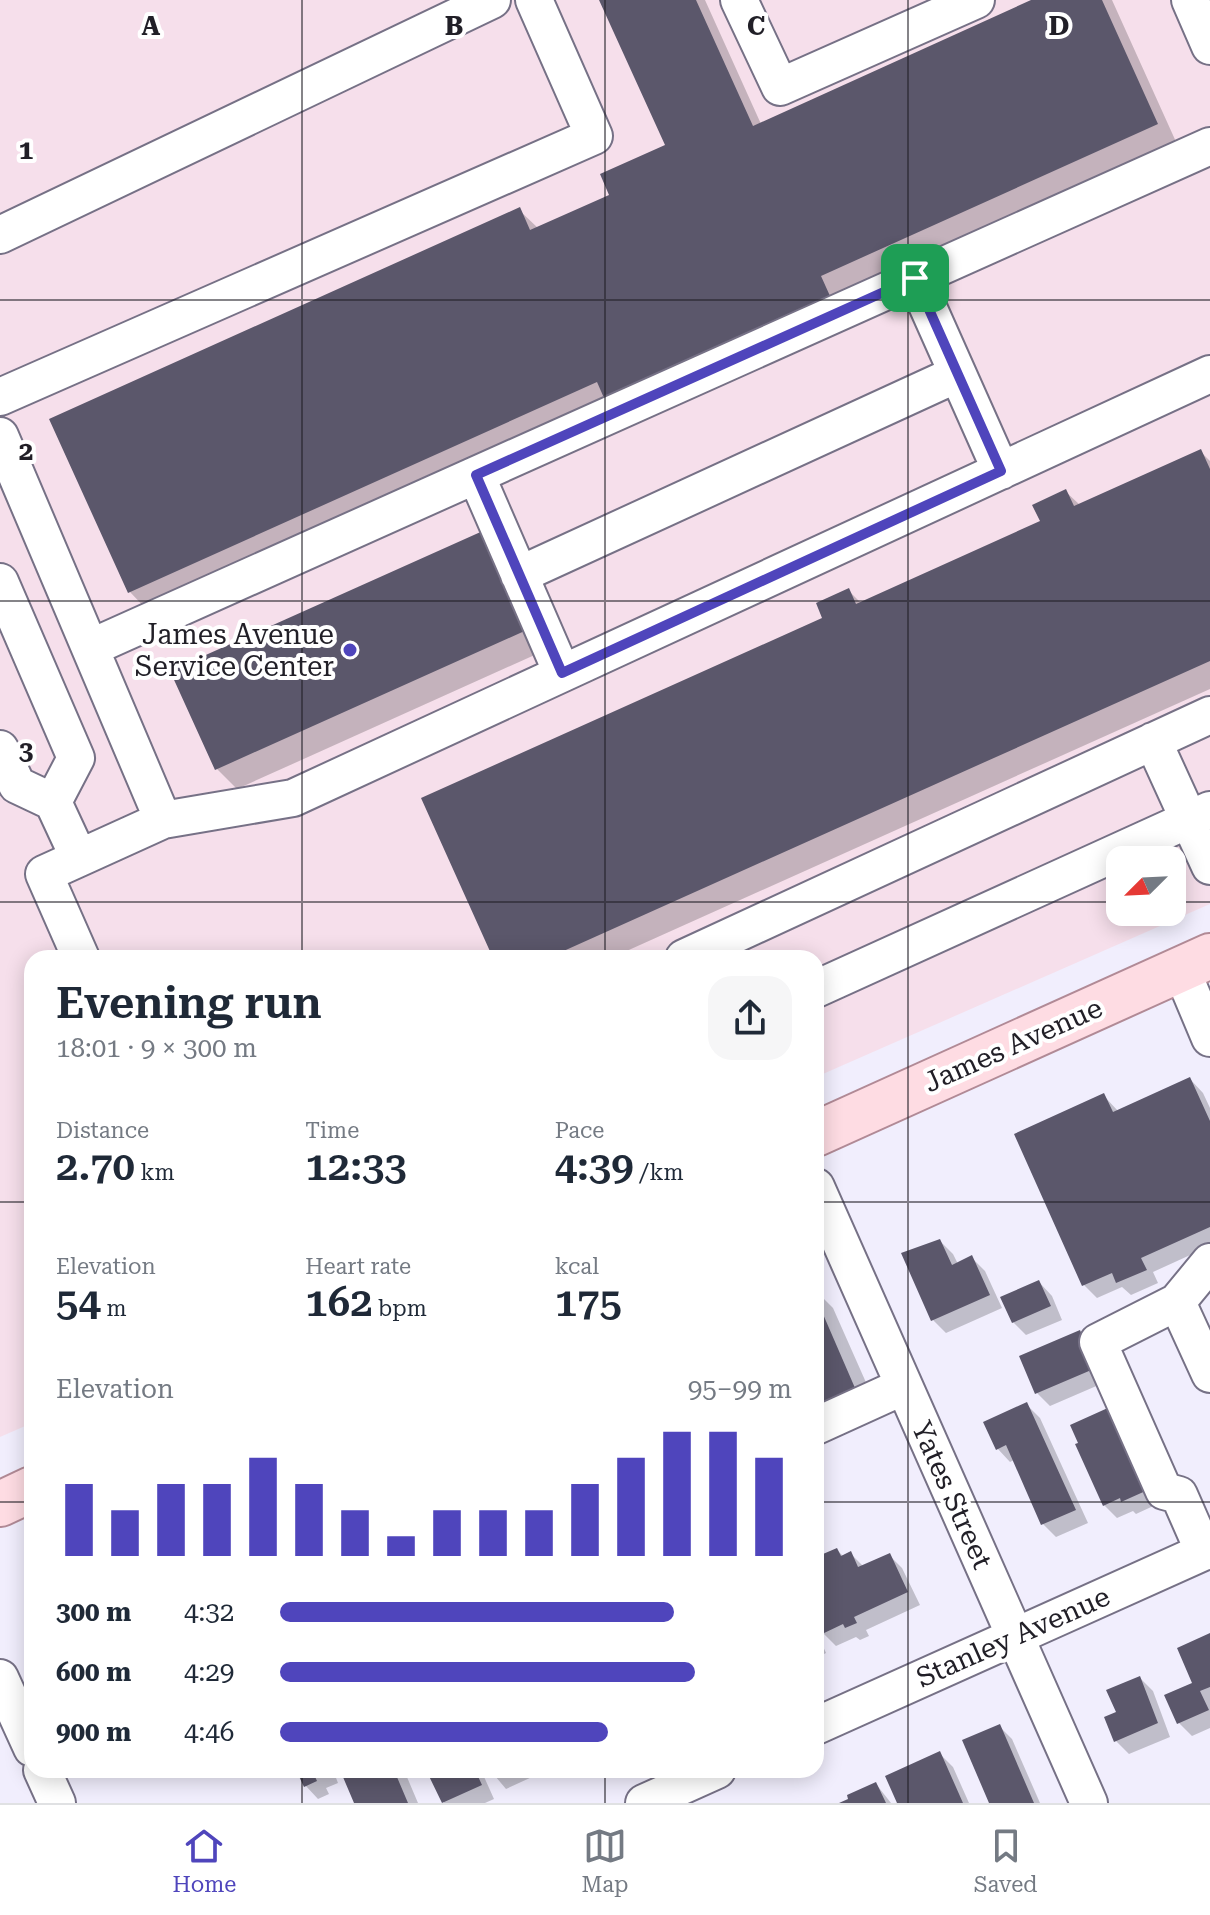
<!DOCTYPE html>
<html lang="en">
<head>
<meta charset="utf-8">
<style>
  :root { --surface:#fff; --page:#f6f6f7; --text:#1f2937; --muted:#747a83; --line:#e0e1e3; --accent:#4f45bc }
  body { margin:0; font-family:"Roboto Serif",serif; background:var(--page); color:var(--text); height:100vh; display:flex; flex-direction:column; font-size:30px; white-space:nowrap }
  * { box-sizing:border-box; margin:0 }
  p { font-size:26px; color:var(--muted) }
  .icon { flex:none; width:44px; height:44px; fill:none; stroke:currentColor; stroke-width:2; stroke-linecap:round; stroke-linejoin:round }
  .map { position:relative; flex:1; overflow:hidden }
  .details { position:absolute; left:24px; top:950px; width:800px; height:828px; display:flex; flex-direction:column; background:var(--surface); border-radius:24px; box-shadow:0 4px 20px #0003 }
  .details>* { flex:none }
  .needle { width:52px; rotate:246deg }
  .buttons { position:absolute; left:1106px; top:846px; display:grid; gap:16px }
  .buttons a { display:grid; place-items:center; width:80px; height:80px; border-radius:16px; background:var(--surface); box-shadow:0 4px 20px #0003; font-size:40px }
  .pin { position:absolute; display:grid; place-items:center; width:68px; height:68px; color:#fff; margin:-34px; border-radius:16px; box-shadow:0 4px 12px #0006 }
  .round { display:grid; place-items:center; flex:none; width:84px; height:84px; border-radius:24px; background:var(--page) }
  .head { display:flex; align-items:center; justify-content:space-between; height:136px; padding:0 32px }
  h1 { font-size:44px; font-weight:600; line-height:60px }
  .metrics { display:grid; grid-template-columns:repeat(3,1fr); gap:12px; height:136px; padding:8px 32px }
  .metrics div { display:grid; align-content:center }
  .metrics b { font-size:40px; font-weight:600 }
  .metrics small { font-size:22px; font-weight:400 }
  .metrics p { font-size:22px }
  .chart { height:224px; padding:16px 32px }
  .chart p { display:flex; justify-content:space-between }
  .chart svg { width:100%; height:144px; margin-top:8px; stroke:var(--accent); stroke-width:6 }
  ul { padding:0 32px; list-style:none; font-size:26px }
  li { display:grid; grid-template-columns:128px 96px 1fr; align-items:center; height:60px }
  li i { height:20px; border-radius:10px; background:var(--accent) }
  .tabs { display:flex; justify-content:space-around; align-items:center; height:112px; border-top:2px solid var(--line); background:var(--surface); font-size:22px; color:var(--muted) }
  .tabs a { display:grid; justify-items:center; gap:4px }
  .tabs .active { color:var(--accent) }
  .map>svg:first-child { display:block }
  .industrial { fill:#f6dfeb; fill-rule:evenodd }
  .shadow { fill:#0003 }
  .building { fill:#5b576b }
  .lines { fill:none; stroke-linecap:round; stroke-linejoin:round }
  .minor-casing { stroke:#767186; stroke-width:40 }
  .major-casing { stroke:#b18a96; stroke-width:48 }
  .minor { stroke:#fff; stroke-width:36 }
  .major { stroke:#fedce3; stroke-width:44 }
  .route-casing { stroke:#fff; stroke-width:16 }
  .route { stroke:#4f45bc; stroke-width:10 }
  .grid { fill:none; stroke:#211f27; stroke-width:2; stroke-opacity:0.55 }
  .poi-dot { fill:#4f45bc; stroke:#fff; stroke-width:3 }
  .labels { text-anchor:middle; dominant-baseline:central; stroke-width:8; stroke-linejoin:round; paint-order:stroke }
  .poi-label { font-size:28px; fill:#211f27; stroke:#fff; text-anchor:end }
  .street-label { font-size:28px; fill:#211f27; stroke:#fff }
  .grid-label { font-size:26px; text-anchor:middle; font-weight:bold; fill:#211f27; stroke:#fff; stroke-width:8; stroke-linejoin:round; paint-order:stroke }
</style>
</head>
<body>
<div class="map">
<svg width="1210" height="1803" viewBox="0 0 1210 1803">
  <rect width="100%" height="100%" fill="#f1eefd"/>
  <path class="industrial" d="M0 0H1210V904L816 1077V958H32V1423L0 1437ZM1120 860H1172V912H1120Z"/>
  <path class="shadow" d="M601 0H705L761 124 1036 0H1112L1177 144 149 612 130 592 519 210 539 229 612 196 667 146Z
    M1200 451 1210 461V689L611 958H495L825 619 848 590 861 603 1042 522 1066 492 1080 505Z
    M485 533 548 649 237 789 217 769Z
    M1190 1079 1203 1093 1210 1108V1246L1153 1272 1158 1283 1131 1295 1122 1287 1097 1298 1084 1285 1016 1135 1104 1096 1118 1111Z
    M940 1241 953 1254 958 1264 972 1258 985 1271 1002 1308 946 1333 933 1320Z
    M1039 1282 1052 1296 1062 1320 1026 1335 1013 1322Z
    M816 1291 833 1308 880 1414 816 1442Z
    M1079 1332 1093 1345 1108 1381 1050 1406 1037 1393Z
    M1027 1405 1040 1418 1088 1523 1056 1537 1043 1524 1014 1460 1010 1462 997 1448Z
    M1078 1445 1162 1502 1136 1514 1133 1511 1117 1518 1104 1505Z
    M837 1550 844 1557 851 1554 864 1567 889 1555 902 1568 920 1605 866 1630 869 1636 860 1640 856 1637 836 1646 823 1633 816 1617V1560Z
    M816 1631 826 1653 816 1658Z
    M1210 1635V1728L1192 1736 1179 1723Z
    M1140 1678 1153 1691 1170 1737 1129 1754 1116 1741Z
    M999 1726 1012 1739 1040 1803H992Z
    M940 1754 953 1767 969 1803H900Z
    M260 1770H280L266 1776Z
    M297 1770H333L338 1783 326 1788 329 1794 318 1799 305 1785Z
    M342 1770H404L418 1803H356Z
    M435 1770H481L494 1799 485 1803H444L430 1773Z
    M490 1770H536L530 1773 532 1777 506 1789Z
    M876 1784 891 1803H843L851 1800Z"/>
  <path class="building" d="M599 0H696L753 126 1031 0H1102L1158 124 821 276 830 296 604 398 597 382 128 593 49 419 520 207 530 230 609 195 600 174 665 145Z
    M1201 449 1210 469V661L548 958H493L421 798 822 618 816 603 849 588 856 604 1040 521 1032 505 1066 489 1074 506Z
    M485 530 529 629 215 770 170 671Z
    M1190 1077 1210 1121V1227L1141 1258 1147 1270 1116 1283 1112 1273 1082 1286 1014 1134 1104 1093 1113 1112Z
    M940 1239 952 1265 972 1255 990 1295 931 1321 901 1253Z
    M1039 1280 1051 1306 1012 1323 1000 1297Z
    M816 1298 855 1388 816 1405Z
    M1080 1330 1096 1368 1035 1394 1019 1356Z
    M1027 1402 1076 1510 1041 1525 1006 1445 996 1450 983 1422Z
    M1110 1407 1150 1489 1121 1502 1120 1498 1103 1506 1075 1444 1078 1443 1070 1425Z
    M837 1548 841 1556 851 1551 858 1567 890 1553 908 1592 854 1617 857 1623 845 1628 843 1624 822 1634 816 1622V1557Z
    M1210 1633V1687L1200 1691 1209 1710 1177 1724 1164 1695 1192 1683 1177 1648Z
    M1140 1676 1158 1723 1114 1742 1104 1717 1116 1712 1106 1690Z
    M1000 1724 1034 1803H989L962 1740Z
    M940 1751 963 1803H897L885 1776Z
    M296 1770H312L317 1781 304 1787Z
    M340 1770H394L408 1803H354Z
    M430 1770H475L482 1785 442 1803 427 1772Z
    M876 1782 886 1803H839L848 1799 847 1795Z"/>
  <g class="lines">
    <g class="minor-casing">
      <path id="minor" d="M739 0 780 87 976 0
        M1190 0 1210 46
        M0 235 492 0
        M915 278 1001 471
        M0 397 594 136 534 0
        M0 436 163 820 44 874 81 958
        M476 475 562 673
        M519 575 957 374
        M0 582 76 758 53 802
        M90 648 1210 146
        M1153 741 1210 866
        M0 749 17 785 53 802 79 858
        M163 820 293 798 1210 374
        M684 958 1210 715
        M1181 969 1210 1038
        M816 989 1210 810
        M816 1187 1089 1803
        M1177 1302 1210 1262
        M816 1426 904 1386
        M1204 1552 1179 1495 1164 1491 1098 1342 1177 1302 1210 1374
        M0 1678 32 1748
        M816 1726 1210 1549
        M42 1770 57 1803
        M644 1803 717 1770"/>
    </g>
    <g class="major-casing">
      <path id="major" d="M816 1134 1210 956
        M0 1504 32 1489"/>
    </g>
    <use href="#minor" class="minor"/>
    <use href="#major" class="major"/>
  </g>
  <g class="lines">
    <g class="route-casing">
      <path id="route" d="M915 278 1001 471 562 673 476 475Z"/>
    </g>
    <use href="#route" class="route"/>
  </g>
  <path class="grid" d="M302 0V958M605 0V958M908 0V1803M0 300H1210M0 601H1210M0 902H1120M1172 902H1210M0 1202H32M816 1202H1210M0 1502H32M816 1502H1210M302 1770V1803M605 1770V1803"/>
  <circle class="poi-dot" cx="350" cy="650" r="8"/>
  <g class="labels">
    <g class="poi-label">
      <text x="334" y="634">James Avenue<tspan x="334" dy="32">Service Center</tspan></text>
    </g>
    <g class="street-label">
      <text transform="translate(1013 1045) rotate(-24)">James Avenue</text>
      <text transform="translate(952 1495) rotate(66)">Yates Street</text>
      <text transform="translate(1013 1637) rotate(-24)">Stanley Avenue</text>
    </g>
  </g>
  <g class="grid-label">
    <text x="151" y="35">A</text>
    <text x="454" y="35">B</text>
    <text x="756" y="35">C</text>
    <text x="1059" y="35">D</text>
    <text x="26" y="159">1</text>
    <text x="26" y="460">2</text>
    <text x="26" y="760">3</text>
  </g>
</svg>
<div class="buttons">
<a><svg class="needle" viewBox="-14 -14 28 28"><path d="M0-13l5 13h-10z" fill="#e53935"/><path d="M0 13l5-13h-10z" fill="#747a83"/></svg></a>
</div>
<div class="pin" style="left:915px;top:278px;background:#1e9e55"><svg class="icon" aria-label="arrive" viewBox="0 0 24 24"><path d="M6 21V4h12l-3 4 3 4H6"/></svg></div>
<section class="details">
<div class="head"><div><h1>Evening run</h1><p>18:01 · 9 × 300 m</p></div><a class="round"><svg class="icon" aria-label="share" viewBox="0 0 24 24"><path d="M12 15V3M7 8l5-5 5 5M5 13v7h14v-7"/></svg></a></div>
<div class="metrics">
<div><p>Distance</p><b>2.70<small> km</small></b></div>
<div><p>Time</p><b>12:33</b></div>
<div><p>Pace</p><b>4:39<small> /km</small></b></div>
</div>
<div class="metrics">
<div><p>Elevation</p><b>54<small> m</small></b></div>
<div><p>Heart rate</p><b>162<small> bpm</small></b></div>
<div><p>kcal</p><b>175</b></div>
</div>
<div class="chart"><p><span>Elevation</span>95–99 m</p>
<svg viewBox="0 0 160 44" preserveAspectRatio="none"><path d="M5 44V22M15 44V30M25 44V22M35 44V22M45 44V14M55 44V22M65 44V30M75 44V38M85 44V30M95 44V30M105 44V30M115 44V22M125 44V14M135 44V6M145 44V6M155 44V14"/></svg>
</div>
<ul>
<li><b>300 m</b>4:32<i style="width:77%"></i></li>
<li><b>600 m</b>4:29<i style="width:81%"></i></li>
<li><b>900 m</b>4:46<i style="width:64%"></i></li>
</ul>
</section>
</div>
<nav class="tabs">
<a class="active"><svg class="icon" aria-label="home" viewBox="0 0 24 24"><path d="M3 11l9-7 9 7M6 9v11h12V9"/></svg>Home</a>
<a><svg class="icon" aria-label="map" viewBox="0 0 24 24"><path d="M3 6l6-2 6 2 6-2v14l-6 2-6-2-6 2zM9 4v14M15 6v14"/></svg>Map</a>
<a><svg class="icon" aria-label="saved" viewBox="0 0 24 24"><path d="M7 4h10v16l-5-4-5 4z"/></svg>Saved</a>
</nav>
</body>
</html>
